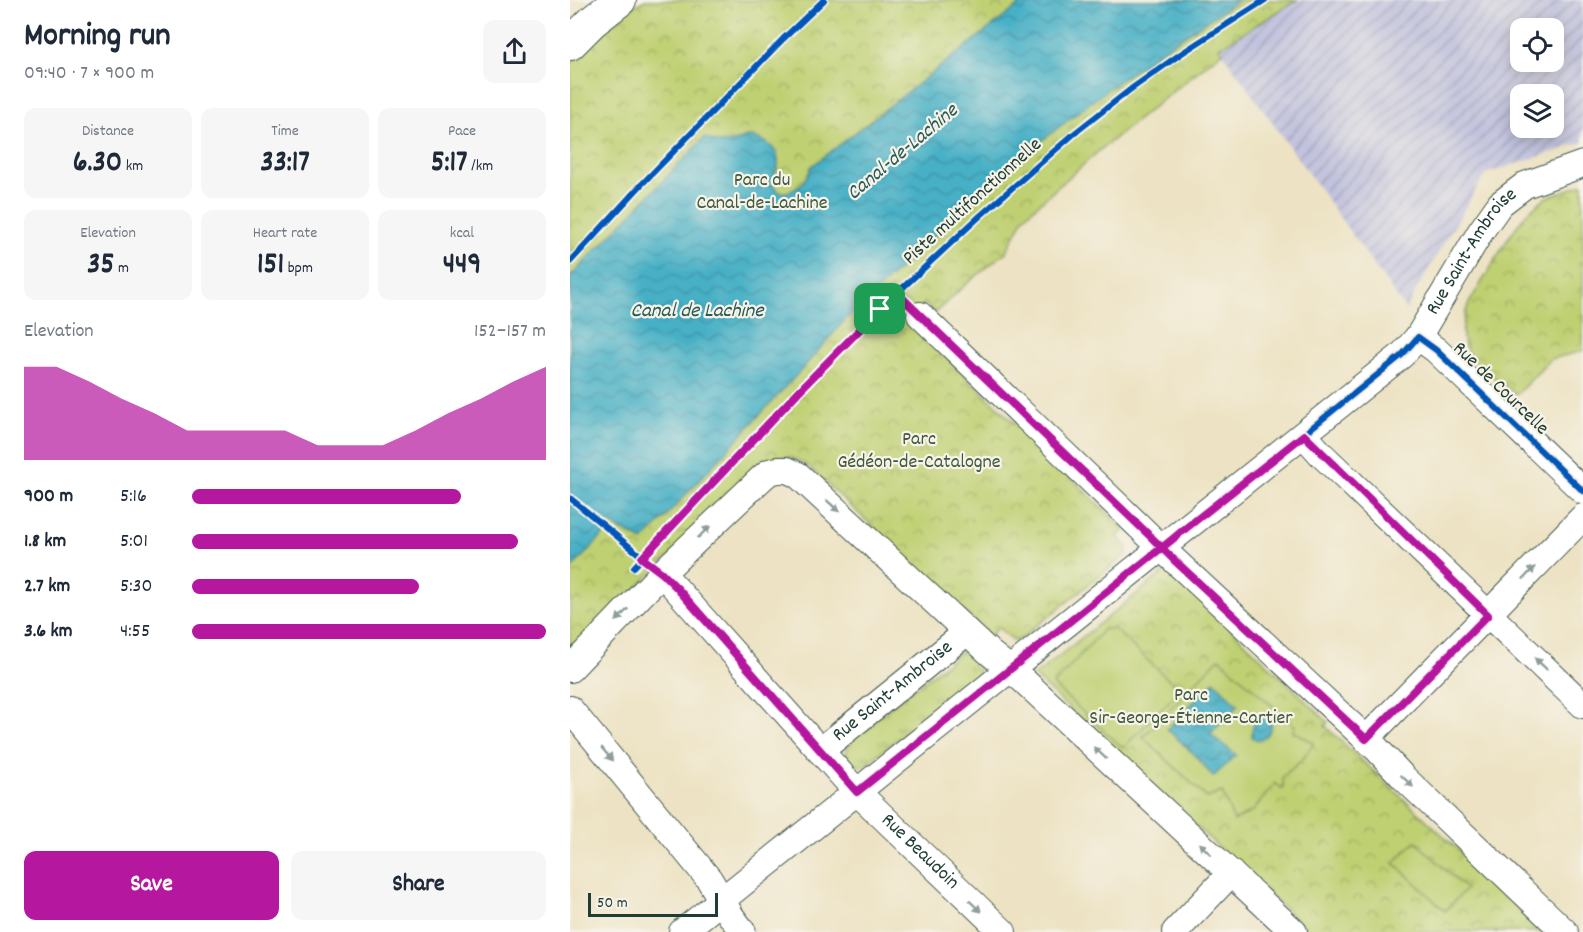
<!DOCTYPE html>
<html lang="en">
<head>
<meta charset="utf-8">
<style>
  :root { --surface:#fff; --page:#f6f6f7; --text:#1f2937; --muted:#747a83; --accent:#b5179e }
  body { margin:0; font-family:Dekko,sans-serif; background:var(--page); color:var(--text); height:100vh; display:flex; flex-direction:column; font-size:22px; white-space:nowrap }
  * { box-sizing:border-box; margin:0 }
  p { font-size:20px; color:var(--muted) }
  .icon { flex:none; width:33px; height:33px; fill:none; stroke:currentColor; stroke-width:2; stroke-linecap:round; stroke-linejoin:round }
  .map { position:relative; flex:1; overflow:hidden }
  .drawer { display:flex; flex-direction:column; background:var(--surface); width:570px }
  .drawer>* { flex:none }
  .tools { position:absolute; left:940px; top:18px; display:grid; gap:12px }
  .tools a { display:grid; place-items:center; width:54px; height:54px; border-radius:12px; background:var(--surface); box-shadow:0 3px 15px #0003; font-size:30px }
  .scale { position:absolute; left:18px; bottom:15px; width:130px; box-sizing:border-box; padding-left:6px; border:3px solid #1f3d34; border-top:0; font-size:16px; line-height:21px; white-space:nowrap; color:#1f3d34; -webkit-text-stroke:4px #f7f3e8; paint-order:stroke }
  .pin { position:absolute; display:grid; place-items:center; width:51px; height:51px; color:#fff; margin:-26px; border-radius:12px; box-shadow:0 3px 9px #0006 }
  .round { display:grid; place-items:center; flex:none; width:63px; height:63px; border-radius:12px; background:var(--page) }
  .headline { display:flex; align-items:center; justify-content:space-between; height:102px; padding:0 24px }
  h1 { font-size:33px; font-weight:700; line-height:45px }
  .metrics { display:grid; grid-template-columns:repeat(3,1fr); gap:9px; height:102px; padding:6px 24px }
  .metrics div { display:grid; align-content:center; border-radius:12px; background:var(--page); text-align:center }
  .metrics b { font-size:30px; font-weight:700 }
  .metrics small { font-size:16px; font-weight:400 }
  .metrics p { font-size:16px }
  .chart { height:168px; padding:12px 24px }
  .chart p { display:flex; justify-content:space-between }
  .chart svg { width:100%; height:108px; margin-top:6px; fill:var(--accent); opacity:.7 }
  .primary-button { display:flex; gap:12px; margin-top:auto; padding:12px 24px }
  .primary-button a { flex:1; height:69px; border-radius:12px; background:var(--accent); color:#fff; font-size:24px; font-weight:700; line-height:69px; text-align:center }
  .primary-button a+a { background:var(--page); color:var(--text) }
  ul { padding:0 24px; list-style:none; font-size:20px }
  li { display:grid; grid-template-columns:96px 72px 1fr; align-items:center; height:45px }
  li i { height:15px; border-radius:8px; background:var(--accent) }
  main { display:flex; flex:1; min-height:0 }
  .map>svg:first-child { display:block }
  .industrial { fill:url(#industrial-furrows); fill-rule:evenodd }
  .grass { fill:url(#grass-tufts); stroke:#6f8653; stroke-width:1.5 }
  .park { fill:url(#park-crowns); stroke:#6f8653; stroke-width:1.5 }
  .pitch { fill:#bfd072; stroke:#6f8653; stroke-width:1.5 }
  .water { fill:url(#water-waves); stroke:#33767d; stroke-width:1.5 }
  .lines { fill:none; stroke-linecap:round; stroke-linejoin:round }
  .minor-casing { stroke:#3e564a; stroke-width:28 }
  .major-casing { stroke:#3e564a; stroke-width:34 }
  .minor { stroke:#fff; stroke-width:26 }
  .major { stroke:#fff; stroke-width:32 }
  .cycleway-casing { stroke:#f7f3e8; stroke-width:10 }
  .cycleway { stroke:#0057b8; stroke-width:6 }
  .oneway { fill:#8f9e9a }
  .route-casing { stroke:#fff; stroke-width:12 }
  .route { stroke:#b5179e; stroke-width:8 }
  .labels { text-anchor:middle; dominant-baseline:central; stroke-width:4.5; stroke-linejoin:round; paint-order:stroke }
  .park-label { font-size:20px; fill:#3f5a40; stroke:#f7f3e8 }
  .street-label { font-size:20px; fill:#1f3d34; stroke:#f7f3e8 }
  .water-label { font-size:21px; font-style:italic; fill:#295a58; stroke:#f7f3e8 }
</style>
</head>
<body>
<main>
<section class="drawer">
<div class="headline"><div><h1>Morning run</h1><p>09:40 · 7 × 900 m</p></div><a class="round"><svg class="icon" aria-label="share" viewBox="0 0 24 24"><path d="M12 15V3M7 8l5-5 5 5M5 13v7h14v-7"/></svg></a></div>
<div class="metrics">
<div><p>Distance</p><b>6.30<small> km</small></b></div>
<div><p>Time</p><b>33:17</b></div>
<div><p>Pace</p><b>5:17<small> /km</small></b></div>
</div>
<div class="metrics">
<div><p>Elevation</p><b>35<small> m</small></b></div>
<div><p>Heart rate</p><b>151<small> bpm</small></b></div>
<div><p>kcal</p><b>449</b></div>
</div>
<div class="chart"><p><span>Elevation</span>152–157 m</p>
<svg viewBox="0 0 160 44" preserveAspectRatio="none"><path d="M0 44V6L10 6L20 12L30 19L40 25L50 32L60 32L70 32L80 32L90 38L100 38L110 38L120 32L130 25L140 19L150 12L160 6V44z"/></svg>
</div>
<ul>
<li><b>900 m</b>5:16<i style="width:76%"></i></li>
<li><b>1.8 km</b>5:01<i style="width:92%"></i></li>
<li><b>2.7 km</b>5:30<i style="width:64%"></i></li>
<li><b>3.6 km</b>4:55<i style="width:100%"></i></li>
</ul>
<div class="primary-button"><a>Save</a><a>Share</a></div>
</section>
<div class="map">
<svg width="1013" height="932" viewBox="0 0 1013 932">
  <defs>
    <pattern id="industrial-furrows" width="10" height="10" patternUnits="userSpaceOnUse" patternTransform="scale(1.5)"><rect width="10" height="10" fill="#c1c2dd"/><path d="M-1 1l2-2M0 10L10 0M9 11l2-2" fill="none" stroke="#9c9fb4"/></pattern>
    <pattern id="grass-tufts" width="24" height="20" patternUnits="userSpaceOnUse" patternTransform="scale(1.5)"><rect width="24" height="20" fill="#bfd072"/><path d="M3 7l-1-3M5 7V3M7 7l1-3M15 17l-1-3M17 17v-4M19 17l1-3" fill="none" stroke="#9baa5e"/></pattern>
    <pattern id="park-crowns" width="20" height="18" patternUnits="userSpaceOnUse" patternTransform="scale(1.5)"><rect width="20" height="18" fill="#bfd072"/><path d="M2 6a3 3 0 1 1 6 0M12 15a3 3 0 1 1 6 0" fill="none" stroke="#9baa5e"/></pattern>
    <pattern id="water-waves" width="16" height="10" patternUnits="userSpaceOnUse" patternTransform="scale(1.5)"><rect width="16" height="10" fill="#47b0c6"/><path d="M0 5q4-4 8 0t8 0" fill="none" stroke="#3b90a2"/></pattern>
  </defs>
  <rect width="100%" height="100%" fill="#f7f3e8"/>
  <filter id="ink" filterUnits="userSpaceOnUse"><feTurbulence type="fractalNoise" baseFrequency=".0167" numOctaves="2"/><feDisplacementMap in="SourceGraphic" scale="12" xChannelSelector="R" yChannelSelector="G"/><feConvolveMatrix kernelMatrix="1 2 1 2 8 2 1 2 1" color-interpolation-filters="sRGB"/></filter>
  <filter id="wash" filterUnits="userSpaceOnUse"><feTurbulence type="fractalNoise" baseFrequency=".008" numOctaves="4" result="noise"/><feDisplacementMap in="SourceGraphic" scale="24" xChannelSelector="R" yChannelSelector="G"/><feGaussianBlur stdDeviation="1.35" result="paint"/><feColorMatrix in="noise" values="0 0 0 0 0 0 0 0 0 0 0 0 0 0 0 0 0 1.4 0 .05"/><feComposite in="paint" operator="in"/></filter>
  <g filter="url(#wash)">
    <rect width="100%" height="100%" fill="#ede3c4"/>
    <path class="industrial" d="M727 0H1013V142L915 174 845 292 836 310 649 48ZM951 28H984V62H951ZM951 94H984V128H951Z"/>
    <path class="grass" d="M397 651 403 653 409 658 406 661 410 668 408 674 295 765C286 768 278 760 276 752L279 745 277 741 391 652Z"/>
    <path class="park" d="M75 0H727L650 47 652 52 530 150 455 216 436 252 394 286 365 313 355 303 338 320 555 530 547 537 557 546V554L449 640 445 641 428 628 420 636 238 466C224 457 213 453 197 460L0 653V63L57 10Z
      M1013 184V351L981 359 946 395C911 365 878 355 899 303L939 237 956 214 975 198Z
      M598 569 758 722 755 726 977 932H740L464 676Z"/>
    <path class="pitch" d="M534 629H544L610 690 553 748 483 685Z
      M649 658 725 726 723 731 744 743 732 760 713 776V789L705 783 683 811 664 821 652 792 637 798 573 737Z
      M845 841 896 889 875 911 824 863Z"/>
    <path class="water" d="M456 0H669L589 52 538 89 469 143 405 198 276 319 234 367 73 541 38 523 31 531 34 534 0 570V277L134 138C145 142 154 146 166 141 170 140 174 137 179 137 186 137 191 140 197 143 213 154 210 169 200 182L209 192C224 195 237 181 241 167Z
      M644 681 668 705 640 734 666 755 643 777 625 755 597 729Z
      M696 714 702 720C702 730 693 746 682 737 681 726 685 716 696 714Z"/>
  </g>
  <g filter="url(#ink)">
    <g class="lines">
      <g class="minor-casing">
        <g id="minor">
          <path d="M350 315 603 559 807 749 833 777 995 932"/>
          <path d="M848 337 866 350 1013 491"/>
          <path d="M734 435 751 454 1013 705"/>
          <path id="s1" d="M92 573 287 792 433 932"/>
          <path d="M0 669 97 568 193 477 199 472 208 470H217L228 475 420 653 453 680 724 932"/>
          <path d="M0 709 139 879 161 916 173 932"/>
          <path d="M796 739 1013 517"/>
          <path id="s2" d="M250 751 397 632"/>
          <path id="s3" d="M112 932 832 355 848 337 911 231 930 204 955 185 1013 164"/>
          <path d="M605 932 661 873"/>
        </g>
      </g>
      <g class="major-casing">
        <path id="major" d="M0 44 23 21 50 0"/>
      </g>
      <use href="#minor" class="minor"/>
      <use href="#major" class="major"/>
      <g class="cycleway-casing">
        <path id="cycleway" d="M0 262 71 185 213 39 254 0
          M327 293 592 548 832 355 848 337 866 350 1013 491
          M0 498 92 573
          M64 567 261 358 327 293 410 216 506 132 561 89 612 53 695 0"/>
      </g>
      <use href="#cycleway" class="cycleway"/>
    </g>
    <defs><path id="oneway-solid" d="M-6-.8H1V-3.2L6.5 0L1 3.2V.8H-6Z" transform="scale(1.5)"/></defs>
    <g class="oneway">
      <use href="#oneway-solid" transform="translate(263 506) rotate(42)"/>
      <use href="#oneway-solid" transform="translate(134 532) rotate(-44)"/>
      <use href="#oneway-solid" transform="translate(959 573) rotate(-46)"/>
      <use href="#oneway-solid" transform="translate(52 615) rotate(134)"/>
      <use href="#oneway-solid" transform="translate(971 664) rotate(-137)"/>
      <use href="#oneway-solid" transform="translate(530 753) rotate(-137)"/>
      <use href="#oneway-solid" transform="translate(37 754) rotate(50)"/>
      <use href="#oneway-solid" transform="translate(837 781) rotate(44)"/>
      <use href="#oneway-solid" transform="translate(635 849) rotate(-137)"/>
      <use href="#oneway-solid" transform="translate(405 906) rotate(43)"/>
    </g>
  </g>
  <g class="lines" filter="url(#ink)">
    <g class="route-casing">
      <path id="route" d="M310 309 230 390 72 558 92 573 107 588 287 792 580 557C590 549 601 541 611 532L734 435 918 615 796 739 603 559 581 537 327 293 310 309"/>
    </g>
    <use href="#route" class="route"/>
  </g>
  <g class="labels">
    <g class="park-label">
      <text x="192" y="181">Parc du<tspan x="192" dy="23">Canal-de-Lachine</tspan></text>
      <text x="349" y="440">Parc<tspan x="349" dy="23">Gédéon-de-Catalogne</tspan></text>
      <text x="621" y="696">Parc<tspan x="621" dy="23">Sir-George-Étienne-Cartier</tspan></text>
    </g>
    <g class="street-label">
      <text transform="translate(403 202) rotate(-42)">Piste multifonctionnelle</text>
      <text stroke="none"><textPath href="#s3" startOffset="1048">Rue Saint-Ambroise</textPath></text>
      <text transform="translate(930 389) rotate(44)">Rue de Courcelle</text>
      <text stroke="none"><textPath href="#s2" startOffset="94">Rue Saint-Ambroise</textPath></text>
      <text stroke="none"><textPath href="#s1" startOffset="380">Rue Beaudoin</textPath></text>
    </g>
    <g class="water-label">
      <text transform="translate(333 153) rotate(-40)">Canal-de-Lachine</text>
      <text x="127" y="312">Canal de Lachine</text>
    </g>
  </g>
</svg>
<div class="tools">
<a><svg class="icon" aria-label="locate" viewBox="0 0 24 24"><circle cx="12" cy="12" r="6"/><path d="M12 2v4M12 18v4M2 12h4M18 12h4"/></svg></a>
<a><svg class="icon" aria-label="layers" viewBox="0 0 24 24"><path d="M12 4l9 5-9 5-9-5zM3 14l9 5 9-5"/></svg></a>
</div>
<div class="scale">50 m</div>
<div class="pin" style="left:310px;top:309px;background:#1e9e55"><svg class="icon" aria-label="arrive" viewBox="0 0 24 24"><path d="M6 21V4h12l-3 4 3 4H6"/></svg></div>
</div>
</main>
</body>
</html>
